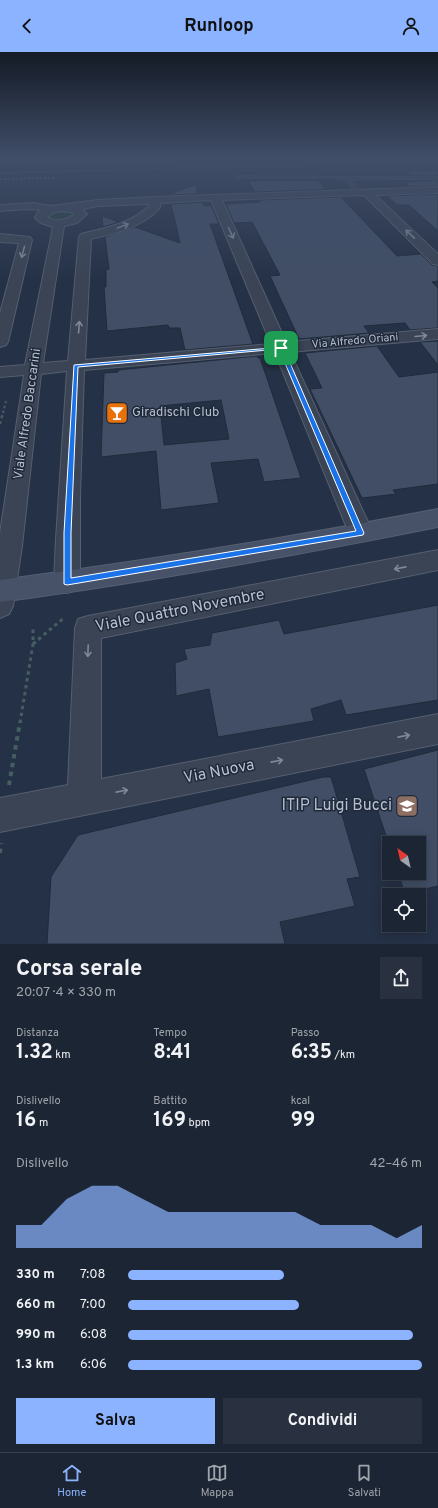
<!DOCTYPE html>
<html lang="it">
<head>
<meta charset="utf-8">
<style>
  :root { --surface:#1c2534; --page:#293140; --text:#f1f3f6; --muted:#a0a5ac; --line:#3a424f; --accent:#8bb3ff }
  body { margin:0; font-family:Overpass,sans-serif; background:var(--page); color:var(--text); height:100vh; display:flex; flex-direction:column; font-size:15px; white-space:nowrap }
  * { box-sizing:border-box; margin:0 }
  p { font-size:13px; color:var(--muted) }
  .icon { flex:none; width:22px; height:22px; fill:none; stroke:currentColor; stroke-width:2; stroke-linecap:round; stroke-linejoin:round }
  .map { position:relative; height:892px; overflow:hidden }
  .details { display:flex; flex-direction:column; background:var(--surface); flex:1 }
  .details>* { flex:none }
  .needle { width:26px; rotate:326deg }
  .fabs { position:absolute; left:382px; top:784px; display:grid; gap:8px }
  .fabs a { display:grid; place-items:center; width:44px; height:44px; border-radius:0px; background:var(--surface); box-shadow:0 2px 10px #0003,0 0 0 1px var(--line); font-size:20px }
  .pin { position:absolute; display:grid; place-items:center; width:34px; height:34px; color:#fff; margin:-17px; border-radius:8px; box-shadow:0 2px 6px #0006 }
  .round { display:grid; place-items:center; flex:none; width:42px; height:42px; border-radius:0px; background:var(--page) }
  .overview { display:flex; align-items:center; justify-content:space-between; height:68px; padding:0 16px }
  h1 { font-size:22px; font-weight:700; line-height:30px }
  .metrics { display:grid; grid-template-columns:repeat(3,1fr); gap:6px; height:68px; padding:4px 16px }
  .metrics div { display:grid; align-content:center }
  .metrics b { font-size:20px; font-weight:700 }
  .metrics small { font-size:11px; font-weight:400 }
  .metrics p { font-size:11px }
  .chart { height:112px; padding:8px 16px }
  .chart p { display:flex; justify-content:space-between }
  .chart svg { width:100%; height:72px; margin-top:4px; fill:var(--accent); opacity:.7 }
  .cta { display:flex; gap:8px; margin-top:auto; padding:8px 16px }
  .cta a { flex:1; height:46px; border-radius:0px; background:var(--accent); color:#111; font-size:16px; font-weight:700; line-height:46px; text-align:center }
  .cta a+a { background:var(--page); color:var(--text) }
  ul { padding:0 16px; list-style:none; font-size:13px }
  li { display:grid; grid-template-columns:64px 48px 1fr; align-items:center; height:30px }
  li i { height:10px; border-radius:5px; background:var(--accent) }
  header { display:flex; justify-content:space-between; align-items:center; height:52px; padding:0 16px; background:var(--accent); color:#111; font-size:18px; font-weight:700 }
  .tabs { display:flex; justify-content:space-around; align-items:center; height:56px; border-top:1px solid var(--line); background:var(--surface); font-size:11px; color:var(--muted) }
  .tabs a { display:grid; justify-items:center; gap:2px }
  .tabs .active { color:var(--accent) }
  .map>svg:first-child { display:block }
  .green { fill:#274146 }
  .building { fill:#414e66; stroke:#202b3c; fill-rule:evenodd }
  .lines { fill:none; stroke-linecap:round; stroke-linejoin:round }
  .lane-casing { stroke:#555f6f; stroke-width:1 }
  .street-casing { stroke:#555f6f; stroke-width:2 }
  .secondary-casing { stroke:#555f6f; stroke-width:2 }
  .path-far4 { stroke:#455e62; stroke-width:1; stroke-dasharray:1.5 1.5; stroke-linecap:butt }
  .path-far3 { stroke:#455e62; stroke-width:2; stroke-dasharray:2.5 2.5; stroke-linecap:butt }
  .path-far2 { stroke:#455e62; stroke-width:2.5; stroke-dasharray:3 3; stroke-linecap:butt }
  .path-far1 { stroke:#455e62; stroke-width:3; stroke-dasharray:3.5 3.5; stroke-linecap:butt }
  .path { stroke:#455e62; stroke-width:4; stroke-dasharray:4.5 4.5; stroke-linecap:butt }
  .lane { fill:#3a4455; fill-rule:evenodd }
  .street { fill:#3a4455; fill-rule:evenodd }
  .secondary { fill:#475268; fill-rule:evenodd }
  .rail { stroke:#5b677c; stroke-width:1.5; stroke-dasharray:2 2; stroke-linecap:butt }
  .oneway { stroke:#7f8898 }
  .route { fill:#1a73e8; stroke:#fff; fill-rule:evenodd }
  .labels { text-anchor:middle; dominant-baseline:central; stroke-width:3; stroke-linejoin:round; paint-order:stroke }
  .far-street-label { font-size:11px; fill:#b7bfce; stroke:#1e293a }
  .poi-label { font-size:13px; fill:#b7bfce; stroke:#1e293a; text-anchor:start }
  .street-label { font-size:13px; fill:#b7bfce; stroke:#1e293a }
  .near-street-label { font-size:16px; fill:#b7bfce; stroke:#1e293a }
  .near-poi-label { font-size:16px; fill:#b7bfce; stroke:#1e293a; text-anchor:end }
</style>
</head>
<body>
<header><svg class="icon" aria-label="back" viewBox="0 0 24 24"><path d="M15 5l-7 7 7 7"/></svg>Runloop<svg class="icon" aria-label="person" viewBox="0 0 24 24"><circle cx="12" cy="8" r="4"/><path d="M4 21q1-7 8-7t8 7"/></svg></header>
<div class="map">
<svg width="438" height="892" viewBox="0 0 438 892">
  <rect width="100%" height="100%" fill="#253146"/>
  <path class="green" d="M70 158 76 162C68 170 57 169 47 167L46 163 56 159Z"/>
  <path class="building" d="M438 118V124L411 123 407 119Z
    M318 128 324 136 334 137 255 140 248 129Z
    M438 128V134L377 135 409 134 405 130Z
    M196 132 197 142 169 143Z
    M438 142V179L409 153H397L387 144Z
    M341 145 397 204 421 202 432 213 438 214V229L432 230 438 236V276L410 278 405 271 364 274 369 281 299 287 270 224 280 223 252 170 234 171 226 152 260 150 259 148Z
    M203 150 204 154 211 153 219 172H210L253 292 185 298 180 276H169L168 273 107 279 104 235H106V218L109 217 105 185 135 175 180 191 171 152Z
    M102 164 119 170 103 175Z
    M438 289V313L420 290Z
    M377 294 399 325 438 320V432L393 438 396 442 362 446 310 337 322 336 305 301Z
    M257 304 258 306H260L301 426 264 430 258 407 211 411 219 451 161 458 156 399 101 405 104 321 118 320V318ZM221 348 229 387 164 393 160 354Z
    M438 553V648L346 663 341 648 311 657 314 669 218 685 209 637 176 644 175 611 187 607 184 597 210 593 212 581 279 568 284 582Z
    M438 698V834L405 842 398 821H419V791H389V793L364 717Z
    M323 725H331L360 825 347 827 355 854 280 870 285 892H47L51 825 78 783Z"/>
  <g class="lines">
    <g class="lane-casing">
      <path id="lane" d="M238 124C305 124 371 125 438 125V127L351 128 360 141 357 143 345 128 329 126H236Z"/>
    </g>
    <g class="street-casing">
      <path id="street" d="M438 135V141L375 143 438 202V213L433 212 364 143 222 148 286 290 438 277V287L290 300 373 481 369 488 361 490 353 488 349 481 275 301 84 318 80 444V530L76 538 67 541 58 538 54 530 56 487 67 319 41 322 22 494 13 554 9 562 0 566V481L24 323 0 325V315L25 313 53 175 41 171 35 166 37 161 42 158 26 157 0 159V153L33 151 51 154 98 148 154 145ZM211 148 271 292 85 308 91 187C116 181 140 176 159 157L160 155V151ZM149 152V154C130 172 105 176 81 182L79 185 68 309 43 311 64 174 77 171 87 162 82 157 98 154ZM60 159 72 160 75 162C67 168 55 171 47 165L53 161Z
        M0 182 30 185 32 188 8 290 6 293 0 295V261L19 191 0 190Z
        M438 498V518L101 586V727L438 662V692L0 780V746L68 733 75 576 78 567 88 564Z"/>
    </g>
    <g class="secondary-casing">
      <path id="secondary" d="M438 457V475C293 504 147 530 0 550V528C146 509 293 485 438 457Z"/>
    </g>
    <path class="path-far4" d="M160 127V133"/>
    <path class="path-far3" d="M3 361 6 349"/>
    <path class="path-far2" d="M0 372 3 360"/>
    <path class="path-far1" d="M33 592 65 565
      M20 671 33 592V575"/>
    <path class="path" d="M9 733 20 670
      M0 801 1 791"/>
    <use href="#lane" class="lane"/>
    <use href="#street" class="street"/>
    <use href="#secondary" class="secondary"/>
    <path class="rail" d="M0 121 438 109
      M0 127 54 126"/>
  </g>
  <defs><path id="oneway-shaft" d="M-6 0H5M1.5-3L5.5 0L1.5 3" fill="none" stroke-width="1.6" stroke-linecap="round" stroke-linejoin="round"/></defs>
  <g class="oneway">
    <use href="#oneway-shaft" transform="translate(123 174) rotate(-20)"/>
    <use href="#oneway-shaft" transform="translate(231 181) rotate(66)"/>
    <use href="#oneway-shaft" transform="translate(410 182) rotate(-136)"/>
    <use href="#oneway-shaft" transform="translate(23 200) rotate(105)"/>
    <use href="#oneway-shaft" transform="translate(79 275) rotate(-86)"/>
    <use href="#oneway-shaft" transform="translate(421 284) rotate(-5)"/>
    <use href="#oneway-shaft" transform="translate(400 516) rotate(169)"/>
    <use href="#oneway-shaft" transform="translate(88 599) rotate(92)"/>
    <use href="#oneway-shaft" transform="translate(404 684) rotate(-11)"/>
    <use href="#oneway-shaft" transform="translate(277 709) rotate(-11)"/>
    <use href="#oneway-shaft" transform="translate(122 739) rotate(-11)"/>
  </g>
  <linearGradient id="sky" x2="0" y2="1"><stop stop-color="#141b26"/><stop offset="0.46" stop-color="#404e68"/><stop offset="1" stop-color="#404e68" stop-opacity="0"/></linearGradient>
  <rect width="438" height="230" fill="url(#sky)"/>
  <path class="route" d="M283 295 364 481 363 483 67 533 64 532V481L74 313ZM279 297 356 479 71 526V481L78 315Z"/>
  <defs>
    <g id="bar-square" transform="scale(1.15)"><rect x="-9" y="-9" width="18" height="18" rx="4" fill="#e8710a" stroke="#1e293a"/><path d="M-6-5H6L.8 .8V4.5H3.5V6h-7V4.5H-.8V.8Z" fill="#fff"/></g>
    <g id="school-square" transform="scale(1.15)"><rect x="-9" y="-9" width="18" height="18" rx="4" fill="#8d6e63" stroke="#1e293a"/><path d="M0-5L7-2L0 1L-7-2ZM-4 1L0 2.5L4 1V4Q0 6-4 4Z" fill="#fff"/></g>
  </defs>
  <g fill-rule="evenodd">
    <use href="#bar-square" x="117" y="361"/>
    <use href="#school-square" x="407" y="754"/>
  </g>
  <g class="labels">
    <g class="far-street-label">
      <text transform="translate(355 289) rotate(-5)">Via Alfredo Oriani</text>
    </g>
    <g class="poi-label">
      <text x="132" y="361">Giradischi Club</text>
    </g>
    <g class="street-label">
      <text transform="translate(28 362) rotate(-82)">Viale Alfredo Baccarini</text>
    </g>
    <g class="near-street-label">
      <text transform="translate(180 559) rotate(-11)">Viale Quattro Novembre</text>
      <text transform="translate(219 720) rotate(-11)">Via Nuova</text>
    </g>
    <g class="near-poi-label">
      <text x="392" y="754">ITIP Luigi Bucci</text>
    </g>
  </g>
</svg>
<div class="fabs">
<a><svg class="needle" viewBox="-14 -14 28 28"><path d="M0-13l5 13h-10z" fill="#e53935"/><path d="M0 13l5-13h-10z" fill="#a0a5ac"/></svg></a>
<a><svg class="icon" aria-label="locate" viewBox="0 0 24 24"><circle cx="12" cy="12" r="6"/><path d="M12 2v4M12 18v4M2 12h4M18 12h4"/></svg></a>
</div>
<div class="pin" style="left:281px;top:296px;background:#1e9e55"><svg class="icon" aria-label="arrive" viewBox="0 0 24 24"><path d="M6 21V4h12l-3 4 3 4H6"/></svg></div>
</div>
<section class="details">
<div class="overview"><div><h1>Corsa serale</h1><p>20:07 · 4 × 330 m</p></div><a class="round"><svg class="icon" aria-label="share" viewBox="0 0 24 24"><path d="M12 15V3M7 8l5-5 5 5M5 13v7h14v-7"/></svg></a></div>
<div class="metrics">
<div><p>Distanza</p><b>1.32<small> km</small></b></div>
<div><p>Tempo</p><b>8:41</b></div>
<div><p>Passo</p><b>6:35<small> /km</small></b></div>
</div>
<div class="metrics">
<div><p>Dislivello</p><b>16<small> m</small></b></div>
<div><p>Battito</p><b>169<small> bpm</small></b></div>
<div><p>kcal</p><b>99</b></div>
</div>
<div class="chart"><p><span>Dislivello</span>42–46 m</p>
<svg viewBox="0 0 160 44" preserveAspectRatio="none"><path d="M0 44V30L10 30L20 14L30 6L40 6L50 14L60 22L70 22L80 22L90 22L100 22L110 22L120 30L130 30L140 30L150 38L160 30V44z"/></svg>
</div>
<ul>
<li><b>330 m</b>7:08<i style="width:53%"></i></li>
<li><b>660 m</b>7:00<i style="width:58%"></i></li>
<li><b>990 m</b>6:08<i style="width:97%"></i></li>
<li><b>1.3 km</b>6:06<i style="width:100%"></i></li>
</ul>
<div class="cta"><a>Salva</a><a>Condividi</a></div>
</section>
<nav class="tabs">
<a class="active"><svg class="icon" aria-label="home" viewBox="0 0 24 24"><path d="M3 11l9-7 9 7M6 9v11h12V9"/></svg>Home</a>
<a><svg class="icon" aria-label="map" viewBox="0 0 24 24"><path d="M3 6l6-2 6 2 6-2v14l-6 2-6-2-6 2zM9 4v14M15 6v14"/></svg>Mappa</a>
<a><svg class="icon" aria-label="saved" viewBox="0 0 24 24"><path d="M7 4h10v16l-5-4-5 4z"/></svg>Salvati</a>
</nav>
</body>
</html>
